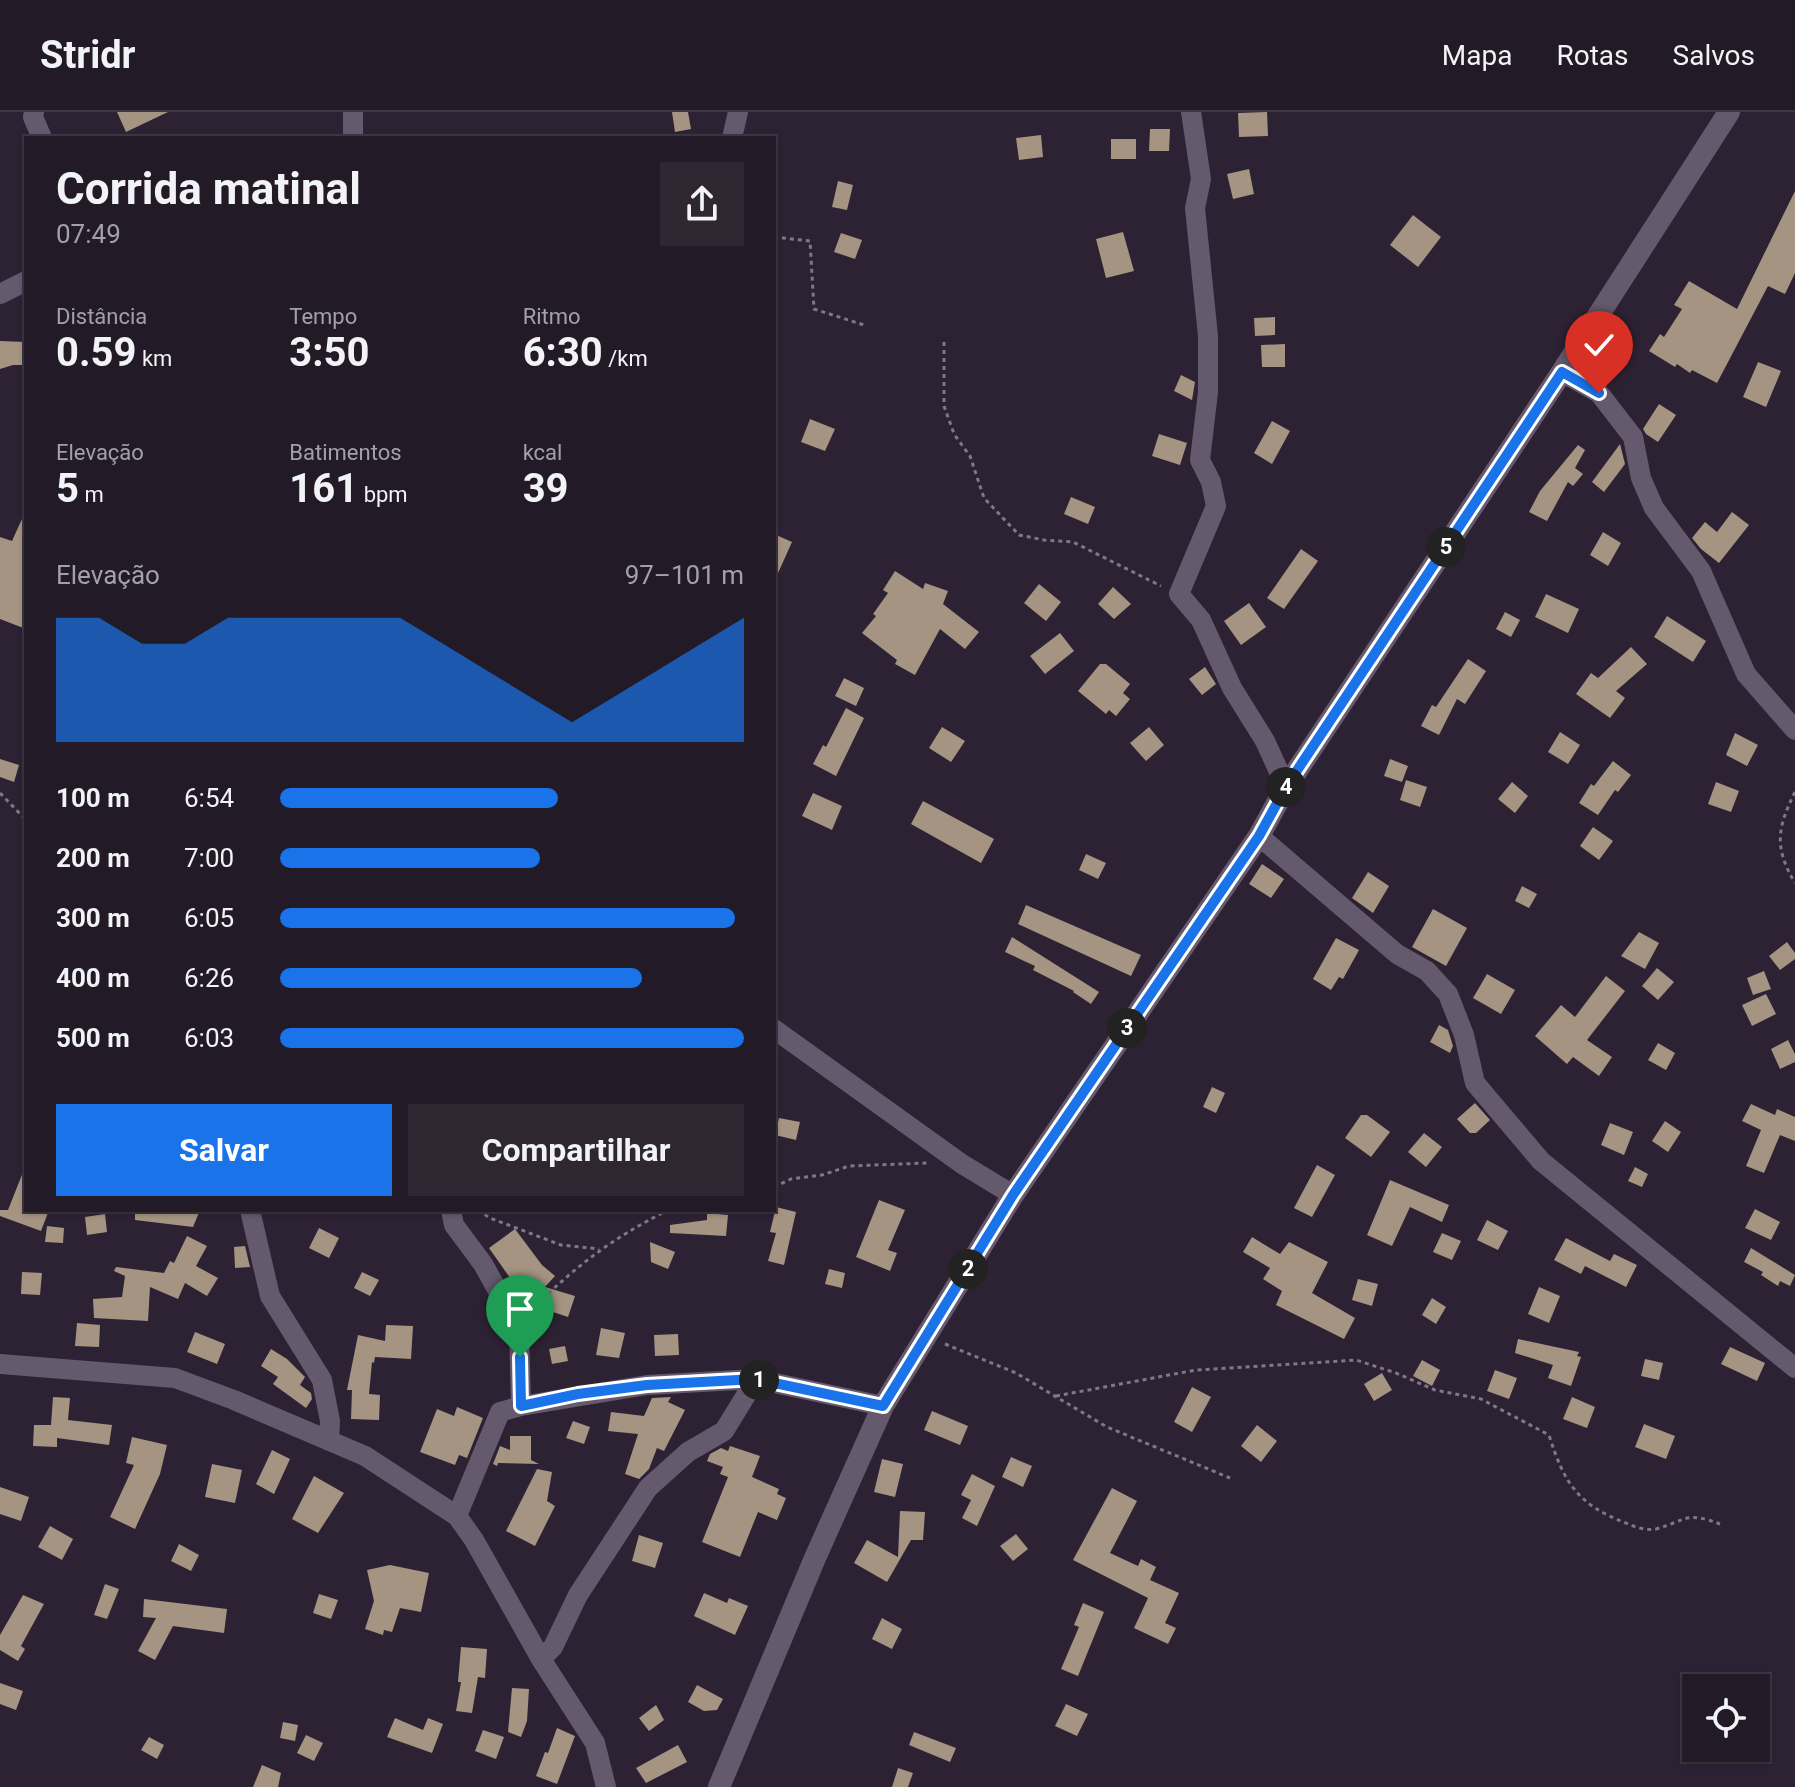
<!DOCTYPE html>
<html lang="pt">
<head>
<meta charset="utf-8">
<style>
  :root { --surface:#221a26; --page:#2e2732; --text:#f1f3f6; --muted:#a2a1a7; --line:#3f3843; --accent:#1a73e8 }
  body { margin:0; font-family:Roboto,sans-serif; background:var(--page); color:var(--text); height:100vh; display:flex; flex-direction:column; font-size:30px; white-space:nowrap }
  * { box-sizing:border-box; margin:0 }
  p { font-size:26px; color:var(--muted) }
  .icon { flex:none; width:44px; height:44px; fill:none; stroke:currentColor; stroke-width:2; stroke-linecap:round; stroke-linejoin:round }
  .map { position:relative; flex:1; overflow:hidden }
  .side { position:absolute; left:24px; top:24px; width:752px; height:1076px; display:flex; flex-direction:column; background:var(--surface); border-radius:0px; box-shadow:0 2px 6px #0004,0 0 0 2px var(--line) }
  .side>* { flex:none }
  .fabs { position:absolute; left:1682px; top:1562px; display:grid; gap:16px }
  .fabs a { display:grid; place-items:center; width:88px; height:88px; border-radius:0px; background:var(--surface); box-shadow:0 2px 6px #0004,0 0 0 2px var(--line); font-size:40px }
  .pin { position:absolute; display:grid; place-items:center; width:68px; height:68px; color:#fff; margin:-82px -34px; border-radius:50% 50% 50% 0; rotate:-45deg; box-shadow:0 0 8px #0007 }
  .pin .icon { rotate:45deg }
  .km { position:absolute; width:40px; height:40px; margin:-20px; border-radius:50%; background:#222; color:#fff; font-size:22px; line-height:40px; text-align:center }
  .round { display:grid; place-items:center; flex:none; width:84px; height:84px; border-radius:0px; background:var(--page) }
  .headline { display:flex; align-items:center; justify-content:space-between; height:136px; padding:0 32px }
  h1 { font-size:44px; font-weight:700; line-height:60px }
  .stats { display:grid; grid-template-columns:repeat(3,1fr); gap:12px; height:136px; padding:8px 32px }
  .stats div { display:grid; align-content:center }
  .stats b { font-size:40px; font-weight:700 }
  .stats small { font-size:22px; font-weight:400 }
  .stats p { font-size:22px }
  .chart { height:224px; padding:16px 32px }
  .chart p { display:flex; justify-content:space-between }
  .chart svg { width:100%; height:144px; margin-top:8px; fill:var(--accent); opacity:.7 }
  .button { display:flex; gap:16px; margin-top:auto; padding:16px 32px }
  .button a { flex:1; height:92px; border-radius:0px; background:var(--accent); color:#fff; font-size:32px; font-weight:700; line-height:92px; text-align:center }
  .button a+a { background:var(--page); color:var(--text) }
  ul { padding:0 32px; list-style:none; font-size:26px }
  li { display:grid; grid-template-columns:128px 96px 1fr; align-items:center; height:60px }
  li i { height:20px; border-radius:10px; background:var(--accent) }
  header { display:flex; align-items:center; gap:48px; box-sizing:border-box; height:112px; padding:0 40px; background:var(--surface); border-bottom:2px solid var(--line) }
  header strong { font-size:38px }
  nav { display:flex; gap:44px; margin-inline-start:auto; font-size:28px }
  .map>svg:first-child { display:block }
  .building { fill:#a59481 }
  .lines { fill:none; stroke-linecap:round; stroke-linejoin:round }
  .path { stroke:#817887; stroke-width:3; stroke-dasharray:4 4; stroke-linecap:butt }
  .minor { stroke:#65596d; stroke-width:20 }
  .tertiary { stroke:#65596d; stroke-width:22 }
  .route-casing { stroke:#fff; stroke-width:16 }
  .route { stroke:#1a73e8; stroke-width:10 }
</style>
</head>
<body>
<header>
<strong>Stridr</strong>
<nav><a>Mapa</a><a>Rotas</a><a>Salvos</a></nav>
</header>
<div class="map">
<svg width="1795" height="1675" viewBox="0 0 1795 1675">
  <rect width="100%" height="100%" fill="#2d2233"/>
  <path class="building" d="M117 0H168L126 20Z
    M672 0H688L691 17 675 20Z
    M1267 0 1268 24 1239 25 1238 1Z
    M1150 17H1170L1169 39H1149Z
    M1041 23 1043 45 1019 48 1016 26Z
    M1111 27H1136V47H1111Z
    M1249 57 1254 82 1233 87 1227 62Z
    M838 69 853 73 847 98 832 95Z
    M1795 79V161L1785 182 1768 174 1717 271 1692 258 1690 261 1677 252 1675 255 1649 239 1660 222 1664 225 1682 197 1674 193 1689 169 1737 197Z
    M1413 103 1441 125 1418 155 1390 133Z
    M1123 120 1134 159 1106 166 1096 127Z
    M841 121 862 128 855 147 834 140Z
    M1275 205V223L1255 224 1254 206Z
    M0 229 26 230V253H13L0 257Z
    M1285 232V255H1262L1261 233Z
    M1758 250 1781 259 1766 295 1743 285Z
    M1181 263 1195 270 1192 288 1174 279Z
    M1659 292 1676 303 1658 330 1646 322 1643 317Z
    M810 307 835 317 825 339 801 330Z
    M1272 309 1290 319 1272 352 1254 341Z
    M1159 322 1187 331 1180 353 1152 344Z
    M1620 332 1625 352 1604 380 1592 370Z
    M1578 333 1585 338 1575 356 1583 362 1573 374 1568 370 1547 409 1529 400 1540 379Z
    M1071 385 1095 395 1088 412 1064 402Z
    M26 398V517L0 507V425L12 429Z
    M1732 400 1749 413 1719 451 1701 437 1692 426 1705 410 1717 420Z
    M1603 420 1621 431 1608 454 1590 443Z
    M774 422 792 430 774 470Z
    M1301 437 1318 449 1284 497 1267 486Z
    M895 459 923 477 925 471 948 479 943 492 979 520 965 537 940 517 915 563 895 552 897 548 862 521 876 504 873 502 888 481 883 478Z
    M1039 472 1061 490 1046 509 1024 491Z
    M1113 475 1131 492 1114 507 1098 492Z
    M1546 482 1579 497 1568 521 1535 505Z
    M1249 491 1266 515 1241 533 1224 509Z
    M1505 500 1520 508 1511 525 1496 517Z
    M1667 504 1706 529 1693 550 1654 525Z
    M1060 521 1074 539 1045 562 1030 544Z
    M1631 535 1647 552 1616 579 1625 586 1610 606 1576 582 1591 561 1598 566Z
    M1468 547 1486 559 1465 592 1457 587 1439 623 1421 614 1432 593 1436 595Z
    M1100 552H1106L1130 572 1123 581 1130 587 1116 604 1109 598 1106 602 1078 579Z
    M1205 555 1216 572 1202 583 1189 567Z
    M844 566 864 576 856 594 835 584Z
    M846 596 864 606 836 664 813 652 823 633 826 635Z
    M942 615 965 629 951 650 929 636Z
    M1149 615 1164 633 1146 649 1130 631Z
    M1560 620 1580 633 1568 652 1548 640Z
    M1735 621 1758 633 1747 654 1726 643Z
    M0 647 19 653 14 670 0 665Z
    M1390 647 1408 654 1402 670 1384 664Z
    M1613 649 1631 663 1618 680 1615 678 1598 703 1579 691 1591 672 1594 674Z
    M1406 668 1427 675 1420 695 1400 688Z
    M1512 670 1528 684 1515 701 1498 687Z
    M1716 670 1739 679 1731 700 1708 692Z
    M813 681 842 694 832 718 802 704Z
    M923 689 994 727 981 751 911 712Z
    M1593 715 1613 729 1599 748 1580 734Z
    M1086 742 1106 751 1098 767 1079 758Z
    M1262 752 1284 767 1271 786 1249 772Z
    M1368 760 1389 774 1373 801 1352 786Z
    M1522 774 1537 782 1529 796 1515 789Z
    M1026 793 1141 843 1131 864 1018 812Z
    M1433 797 1467 816 1446 854 1412 835Z
    M1639 820 1659 831 1645 857 1621 844Z
    M1012 825 1099 880 1091 892 1073 880 1074 879 1033 858 1035 854 1005 840Z
    M1336 826 1359 838 1343 867 1339 865 1331 878 1313 867Z
    M1787 830 1795 841V847L1780 858 1769 844Z
    M1657 856 1674 870 1658 888 1642 874Z
    M1764 859 1771 877 1753 883 1747 866Z
    M1487 862 1515 878 1501 902 1473 886Z
    M1606 864 1625 879 1587 928 1612 945 1599 964 1573 945 1567 952 1535 924 1561 893 1575 905Z
    M1766 882 1776 902 1752 914 1742 893Z
    M1439 913 1448 918 1453 934 1450 941 1430 930Z
    M1788 928 1795 942V950L1780 957 1771 937Z
    M1658 931 1675 941 1666 958 1648 948Z
    M1212 975 1225 981 1216 1001 1203 995Z
    M1475 991 1490 1008 1476 1021H1470L1457 1007Z
    M1751 992 1775 1003 1777 997 1795 1005V1029L1780 1023 1764 1061 1746 1054 1761 1018 1742 1009Z
    M1361 1003H1367L1390 1020 1371 1045 1345 1026Z
    M779 1006 800 1010 796 1028 775 1023Z
    M1665 1009 1681 1020 1668 1040 1652 1029Z
    M1610 1011 1633 1020 1624 1043 1601 1033Z
    M1424 1021 1442 1035 1426 1055 1408 1040Z
    M1317 1053 1335 1063 1312 1105 1294 1096Z
    M25 1055 26 1098H49L41 1119 0 1104V1098H8Z
    M1635 1055 1648 1062 1642 1075 1628 1069Z
    M1390 1068 1449 1093 1442 1110 1410 1095 1392 1134 1367 1123Z
    M879 1088 905 1098 888 1138 897 1141 890 1159 856 1145Z
    M776 1095 796 1100 784 1153 768 1149 776 1121 770 1120Z
    M1755 1097 1780 1110 1771 1128 1745 1116Z
    M135 1098H200L193 1115 135 1108Z
    M707 1101 728 1103 726 1124 670 1121V1113L707 1108Z
    M105 1102 107 1120 87 1123 85 1105Z
    M1487 1108 1508 1119 1498 1138 1477 1128Z
    M47 1114 64 1116 63 1131 45 1130Z
    M319 1116 339 1126 329 1146 309 1136Z
    M515 1117 542 1153 555 1164 545 1175 575 1184 568 1205 541 1196 515 1173 489 1136Z
    M1442 1121 1461 1129 1452 1148 1433 1140Z
    M187 1124 207 1134 196 1154 218 1166 207 1184 185 1171 178 1187 150 1175 148 1209 94 1206 93 1187 122 1185 125 1164 114 1159 116 1155 164 1161 170 1149 174 1151Z
    M1252 1125 1280 1142 1289 1130 1328 1150 1312 1181 1355 1206 1344 1227 1276 1193 1282 1179 1263 1167 1270 1156 1243 1140Z
    M1566 1126 1610 1149 1614 1142 1637 1153 1626 1175 1585 1154 1581 1162 1554 1148Z
    M650 1130 675 1140 668 1157 651 1150Z
    M245 1134 250 1155 235 1156 234 1135Z
    M1751 1136 1795 1163 1790 1174 1780 1169 1778 1174 1761 1163 1763 1160 1744 1150Z
    M829 1157 845 1161 842 1176 825 1172Z
    M22 1160 42 1161 40 1183 21 1182Z
    M362 1160 379 1168 370 1184 354 1176Z
    M1358 1167 1378 1172 1372 1194 1352 1188Z
    M1539 1175 1560 1184 1549 1211 1528 1202Z
    M1432 1186 1446 1195 1436 1212 1422 1203Z
    M77 1211 100 1213 99 1235 75 1234Z
    M386 1213 413 1214 411 1247 375 1245 374 1251 372 1250 369 1282 380 1283 379 1308 351 1307 352 1278H347L358 1223 385 1229Z
    M601 1216 625 1221 619 1246 596 1243Z
    M195 1220 225 1232 217 1252 187 1240Z
    M678 1222 679 1243 655 1244 654 1223Z
    M1518 1227 1579 1240 1577 1244 1581 1245 1571 1274 1548 1266 1553 1253 1515 1241Z
    M565 1234 568 1249 552 1252 549 1237Z
    M1730 1235 1765 1251 1757 1269 1721 1252Z
    M271 1237 287 1247 305 1265 300 1273 311 1281 312 1287 306 1296 273 1272 278 1265 261 1254Z
    M1645 1247 1663 1251 1659 1268 1641 1264Z
    M1422 1248 1440 1258 1432 1274 1413 1264Z
    M1495 1258 1517 1266 1509 1287 1487 1279Z
    M1382 1261 1392 1278 1374 1289 1364 1272Z
    M1192 1275 1211 1285 1192 1320 1174 1310Z
    M53 1285 70 1286 68 1308 112 1313 109 1333 57 1326V1335L33 1334 34 1313H51Z
    M671 1285 668 1290 685 1298 664 1339 657 1336 649 1357 639 1367 625 1362 638 1322 608 1319 611 1300 644 1304 652 1286Z
    M1572 1285 1595 1295 1587 1316 1563 1307Z
    M457 1295 483 1306 467 1346 459 1343 455 1353 420 1340 437 1297 454 1304Z
    M932 1299 968 1314 960 1333 924 1318Z
    M573 1309 590 1315 584 1332 566 1326Z
    M1644 1312 1675 1324 1666 1347 1635 1335Z
    M1257 1313 1277 1329 1261 1350 1241 1334Z
    M510 1324H531V1348L539 1352 498 1351 497 1354 493 1352 500 1334 510 1338Z
    M132 1325 167 1333 160 1362 135 1417 110 1405 134 1353 126 1351Z
    M730 1334 760 1344 752 1365 779 1377 777 1382 786 1386 777 1408 758 1400 740 1445 702 1430 728 1365 720 1362 723 1355 707 1349 710 1342 721 1336 728 1339Z
    M272 1338 290 1347 274 1382 256 1372Z
    M1011 1345 1032 1354 1023 1375 1002 1365Z
    M882 1347 903 1352 895 1385 874 1380Z
    M212 1352 242 1358 235 1391 205 1385Z
    M537 1357 552 1360 547 1389 555 1394 535 1434 506 1419Z
    M972 1362 995 1374 977 1414 962 1406 971 1388 961 1383Z
    M314 1364 344 1381 318 1421 292 1407Z
    M0 1375 29 1385 21 1409 0 1402Z
    M1112 1376 1137 1389 1110 1441 1138 1454 1141 1447 1156 1455 1150 1468 1179 1481 1165 1511 1176 1516 1168 1532 1134 1516 1148 1486 1073 1448Z
    M900 1399 925 1400 923 1428H911L887 1470 854 1451 867 1428 898 1445Z
    M50 1414 73 1427 62 1448 38 1435Z
    M1016 1422 1028 1437 1013 1449 1000 1434Z
    M639 1423 663 1431 655 1456 632 1449Z
    M179 1432 199 1443 191 1459 171 1449Z
    M390 1453 429 1461 421 1500 400 1496 392 1520 384 1518 383 1523 365 1517 374 1489 367 1458Z
    M105 1472 119 1477 107 1507 94 1503Z
    M704 1481 727 1491 729 1486 748 1494 735 1523 694 1504Z
    M319 1482 338 1488 331 1507 313 1501Z
    M23 1483 44 1492 21 1534 25 1537 18 1549 0 1538V1523Z
    M144 1487 227 1497 224 1521 173 1514 155 1548 138 1539 156 1506 143 1505Z
    M1083 1491 1104 1500 1078 1564 1061 1557 1079 1515 1074 1513Z
    M882 1506 902 1517 892 1537 872 1527Z
    M461 1535 487 1537 485 1566 478 1565 472 1601 456 1599 461 1570H458Z
    M0 1571 23 1579 16 1598 0 1592Z
    M697 1573 723 1587 717 1598 704 1599 688 1590Z
    M512 1576 529 1577 527 1609 521 1625 508 1620Z
    M1066 1592 1088 1602 1077 1624 1055 1614Z
    M656 1593 664 1608 649 1619 639 1606Z
    M395 1606 423 1618 428 1606 443 1612 432 1641 387 1625Z
    M283 1610 298 1613 295 1629 280 1626Z
    M557 1616 575 1624 557 1672 536 1664 545 1640 548 1641Z
    M483 1618 504 1625 496 1647 475 1639Z
    M914 1620 956 1636 950 1650 909 1633Z
    M306 1623 323 1631 314 1649 297 1641Z
    M149 1625 164 1633 157 1647 141 1638Z
    M678 1633 687 1650 646 1671 636 1656Z
    M262 1653 281 1661 278 1675H253Z
    M898 1656 913 1661 908 1675H892Z"/>
  <g class="lines">
    <path class="path" d="M774 125 810 129 814 197 864 213
      M944 230V294L954 322 970 344 984 386 1019 423 1044 428 1073 430 1161 474
      M1795 680C1777 716 1774 736 1795 771
      M0 681 26 708
      M774 1075 791 1067 822 1063 849 1054 927 1051
      M478 1098 490 1106 561 1133 599 1137
      M531 1198C576 1154 611 1127 668 1098
      M945 1232 1016 1261 1107 1315 1230 1366
      M1056 1284 1196 1258 1356 1248 1396 1261 1435 1278 1481 1287 1549 1323C1564 1371 1578 1393 1626 1411 1635 1415 1646 1419 1656 1417 1688 1408 1685 1399 1720 1412"/>
    <path class="minor" d="M34 0 33 5 42 26
      M353 0V26
      M1191 0 1201 67 1195 96 1208 224V280L1200 348 1211 370 1216 394 1179 482 1201 508 1232 576 1265 629 1286 675
      M732 26 738 0
      M0 182 26 169
      M1562 260 1599 281 1633 325 1641 366 1654 396 1701 459 1746 562 1795 618
      M1259 724 1397 842 1427 859 1448 882 1464 923 1475 971 1541 1049 1795 1256
      M774 917 962 1052 1013 1083
      M250 1098 270 1184 322 1268 330 1309 329 1329
      M451 1098 454 1113 483 1152 519 1217 521 1294 500 1300 457 1404
      M0 1252 175 1266 234 1288 365 1344 457 1404 474 1428 541 1547 595 1631 606 1675
      M521 1294 647 1273 756 1267 883 1294
      M541 1547 553 1535 578 1483 648 1376 688 1340 724 1319 756 1267"/>
    <path class="tertiary" d="M719 1675 815 1446 883 1294 1013 1083 1259 724 1286 675 1562 260 1729 0"/>
  </g>
  <g class="lines">
    <g class="route-casing">
      <path id="route" d="M520 1245 521 1294 578 1282 647 1273 756 1267 883 1294 1013 1083 1259 724 1286 675 1562 260 1599 281"/>
    </g>
    <use href="#route" class="route"/>
  </g>
</svg>
<div class="fabs">
<a><svg class="icon" aria-label="locate" viewBox="0 0 24 24"><circle cx="12" cy="12" r="6"/><path d="M12 2v4M12 18v4M2 12h4M18 12h4"/></svg></a>
</div>
<div class="pin" style="left:520px;top:1245px;background:#1e9e55"><svg class="icon" aria-label="arrive" viewBox="0 0 24 24"><path d="M6 21V4h12l-3 4 3 4H6"/></svg></div>
<div class="pin" style="left:1599px;top:281px;background:#d93025"><svg class="icon" aria-label="check" viewBox="0 0 24 24"><path d="M5 12l5 5 9-10"/></svg></div>
<b class="km" style="left:759px;top:1268px">1</b>
<b class="km" style="left:968px;top:1157px">2</b>
<b class="km" style="left:1127px;top:916px">3</b>
<b class="km" style="left:1286px;top:675px">4</b>
<b class="km" style="left:1446px;top:435px">5</b>
<section class="side">
<div class="headline"><div><h1>Corrida matinal</h1><p>07:49</p></div><a class="round"><svg class="icon" aria-label="share" viewBox="0 0 24 24"><path d="M12 15V3M7 8l5-5 5 5M5 13v7h14v-7"/></svg></a></div>
<div class="stats">
<div><p>Distância</p><b>0.59<small> km</small></b></div>
<div><p>Tempo</p><b>3:50</b></div>
<div><p>Ritmo</p><b>6:30<small> /km</small></b></div>
</div>
<div class="stats">
<div><p>Elevação</p><b>5<small> m</small></b></div>
<div><p>Batimentos</p><b>161<small> bpm</small></b></div>
<div><p>kcal</p><b>39</b></div>
</div>
<div class="chart"><p><span>Elevação</span>97–101 m</p>
<svg viewBox="0 0 160 44" preserveAspectRatio="none"><path d="M0 44V6L10 6L20 14L30 14L40 6L50 6L60 6L70 6L80 6L90 14L100 22L110 30L120 38L130 30L140 22L150 14L160 6V44z"/></svg>
</div>
<ul>
<li><b>100 m</b>6:54<i style="width:60%"></i></li>
<li><b>200 m</b>7:00<i style="width:56%"></i></li>
<li><b>300 m</b>6:05<i style="width:98%"></i></li>
<li><b>400 m</b>6:26<i style="width:78%"></i></li>
<li><b>500 m</b>6:03<i style="width:100%"></i></li>
</ul>
<div class="button"><a>Salvar</a><a>Compartilhar</a></div>
</section>
</div>
</body>
</html>
